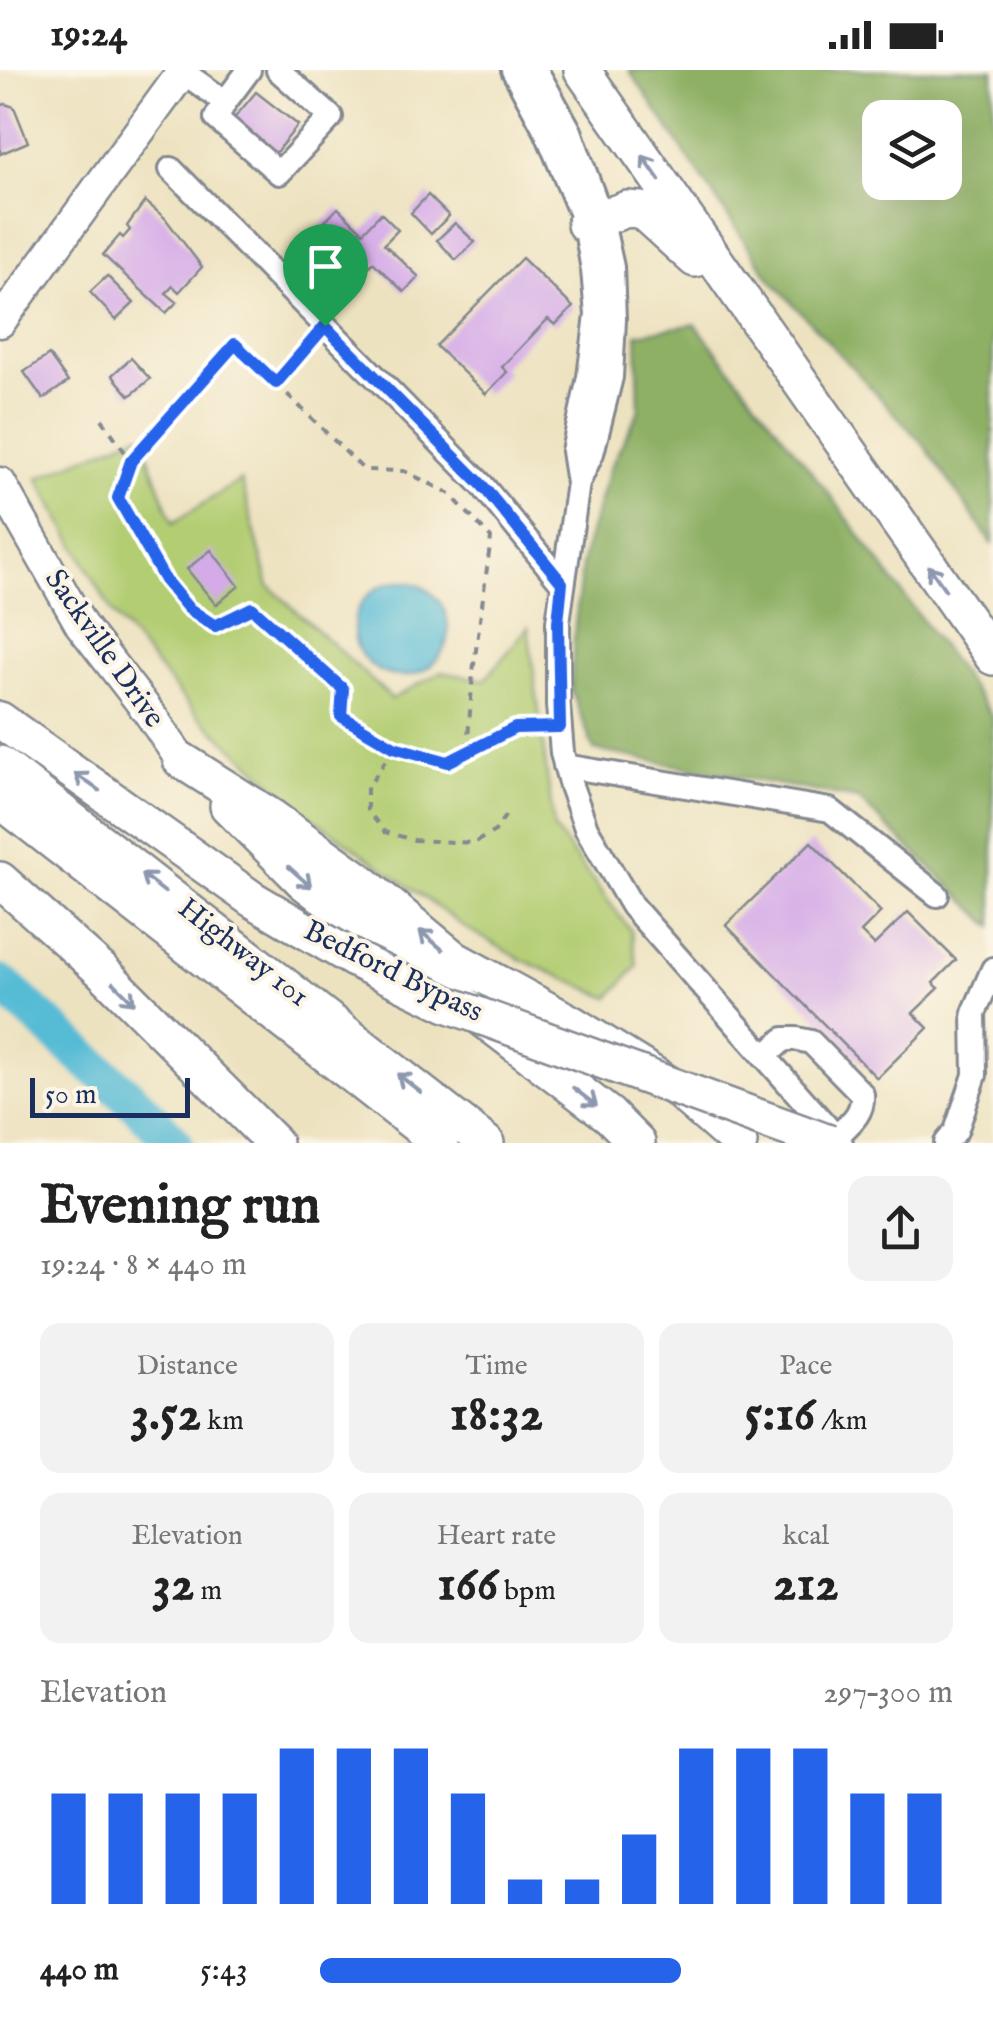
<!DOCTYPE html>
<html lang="en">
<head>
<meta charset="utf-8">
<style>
  :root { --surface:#fff; --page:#f2f2f2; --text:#222; --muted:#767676; --accent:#2563eb }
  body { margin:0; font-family:"IM FELL English",serif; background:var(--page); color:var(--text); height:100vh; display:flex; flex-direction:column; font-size:38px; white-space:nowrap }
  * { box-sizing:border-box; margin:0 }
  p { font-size:32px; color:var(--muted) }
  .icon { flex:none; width:55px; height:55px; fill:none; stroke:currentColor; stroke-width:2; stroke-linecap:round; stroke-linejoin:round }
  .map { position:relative; height:1073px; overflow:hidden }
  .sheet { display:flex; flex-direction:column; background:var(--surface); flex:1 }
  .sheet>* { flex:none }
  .fabs { position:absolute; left:862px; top:30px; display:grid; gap:20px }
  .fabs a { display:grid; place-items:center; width:100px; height:100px; border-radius:20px; background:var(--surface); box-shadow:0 10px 40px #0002; font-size:50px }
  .scale { position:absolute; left:30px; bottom:25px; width:160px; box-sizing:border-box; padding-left:10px; border:5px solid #1b2f5e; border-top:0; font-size:28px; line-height:35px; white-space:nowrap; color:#1b2f5e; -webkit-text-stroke:8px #fcf5e5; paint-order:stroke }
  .pin { position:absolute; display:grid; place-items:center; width:85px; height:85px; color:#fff; margin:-102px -42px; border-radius:50% 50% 50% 0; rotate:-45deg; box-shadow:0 0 10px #0007 }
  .pin .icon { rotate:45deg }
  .round { display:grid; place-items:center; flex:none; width:105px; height:105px; border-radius:20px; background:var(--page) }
  .summary { display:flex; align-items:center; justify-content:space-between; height:170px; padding:0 40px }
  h1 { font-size:55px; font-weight:700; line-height:75px }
  .stats { display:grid; grid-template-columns:repeat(3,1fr); gap:15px; height:170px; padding:10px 40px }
  .stats div { display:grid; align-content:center; border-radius:20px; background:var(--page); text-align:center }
  .stats b { font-size:50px; font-weight:700 }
  .stats small { font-size:28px; font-weight:400 }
  .stats p { font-size:28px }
  .chart { height:280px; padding:20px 40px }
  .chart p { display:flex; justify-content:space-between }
  .chart svg { width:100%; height:180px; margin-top:10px; stroke:var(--accent); stroke-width:6 }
  ul { padding:0 40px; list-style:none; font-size:32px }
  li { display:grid; grid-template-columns:160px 120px 1fr; align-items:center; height:75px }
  li i { height:25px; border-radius:12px; background:var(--accent) }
  .status { display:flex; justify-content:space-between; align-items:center; height:70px; padding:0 50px; background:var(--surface); direction:ltr }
  .status svg { height:28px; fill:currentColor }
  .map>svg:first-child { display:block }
  .green { fill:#b3cd73; stroke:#677e68; stroke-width:2.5 }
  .forest { fill:#8eb065; stroke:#547062; stroke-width:2.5; fill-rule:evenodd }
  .water { fill:#57bbd5; stroke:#39759a; stroke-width:2.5 }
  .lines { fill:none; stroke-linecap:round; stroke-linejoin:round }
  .river { stroke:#57bbd5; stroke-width:38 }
  .building { fill:#d4aae8 }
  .minor-casing { stroke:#84888f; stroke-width:28 }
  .major-casing { stroke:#84888f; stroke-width:35 }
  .highway-casing { stroke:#84888f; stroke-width:40 }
  .path { stroke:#84888f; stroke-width:4; stroke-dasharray:8 8; stroke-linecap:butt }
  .minor { stroke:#fff; stroke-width:22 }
  .major { stroke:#fff; stroke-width:30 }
  .highway { stroke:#fff; stroke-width:35 }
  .highway-bridge-casing { stroke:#84888f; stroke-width:40; stroke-linecap:butt }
  .highway-bridge { stroke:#fff; stroke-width:35 }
  .oneway { stroke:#8d97ae }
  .route-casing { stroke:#fff; stroke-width:20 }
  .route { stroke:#2563eb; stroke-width:12 }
  .labels { text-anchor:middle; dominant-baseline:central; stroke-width:8; stroke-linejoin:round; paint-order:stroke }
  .street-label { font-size:30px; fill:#1b2f5e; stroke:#fcf5e5 }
</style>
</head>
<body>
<div class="status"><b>19:24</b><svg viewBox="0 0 49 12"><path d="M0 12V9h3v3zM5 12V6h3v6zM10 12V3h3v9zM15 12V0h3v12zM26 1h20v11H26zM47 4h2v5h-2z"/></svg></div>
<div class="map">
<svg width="993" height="1073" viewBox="0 0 993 1073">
  <rect width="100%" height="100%" fill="#fcf5e5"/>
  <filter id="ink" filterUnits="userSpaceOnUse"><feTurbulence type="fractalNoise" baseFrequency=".01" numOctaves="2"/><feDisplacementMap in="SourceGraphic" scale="20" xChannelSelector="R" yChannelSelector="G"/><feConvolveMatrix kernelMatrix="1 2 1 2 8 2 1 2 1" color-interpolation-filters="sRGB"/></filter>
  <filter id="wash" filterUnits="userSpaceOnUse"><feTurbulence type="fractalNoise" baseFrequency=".0048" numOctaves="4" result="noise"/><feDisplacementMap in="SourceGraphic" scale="40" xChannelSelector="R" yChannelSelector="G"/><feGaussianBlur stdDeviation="2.25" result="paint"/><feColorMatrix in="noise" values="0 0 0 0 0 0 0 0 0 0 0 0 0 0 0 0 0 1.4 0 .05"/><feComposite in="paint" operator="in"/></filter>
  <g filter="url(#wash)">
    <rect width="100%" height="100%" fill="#ede2c0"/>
    <path class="green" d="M140 364 173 453 241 410 269 516 392 629 441 602 485 610 528 557 554 759 631 861 637 896 609 928 522 890 466 858 306 743 197 645 113 544 38 408Z"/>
    <path class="forest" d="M629 0H993V475L924 375 771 210ZM880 48H945V112H880Z
      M695 254 834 430 993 647V857L858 729 594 680 571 619 575 555 583 487 609 400 639 340 637 264Z"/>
    <path class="water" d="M354 559a47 47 0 1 1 94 0a47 47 0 1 1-94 0Z"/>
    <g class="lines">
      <path class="river" d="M0 913 141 1038 174 1073"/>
    </g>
    <g id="blocks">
      <path class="building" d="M256 22 298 55 273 86 231 52Z
        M5 34 14 37 28 72 0 84V36Z
        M428 125 449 146 431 164 411 143Z
        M145 131 165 148 202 197 179 222 173 216 166 223 177 232 166 243 103 185 120 165 123 168 130 160 127 156Z
        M338 138 363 162 381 143 398 160 384 174 419 207 404 222 373 192 367 199 355 187 340 203 306 171Z
        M455 153 475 172 456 190 437 170Z
        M522 188 573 237 555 255 548 249 502 297 507 302 486 324 436 276Z
        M107 206 134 233 116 250 90 222Z
        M49 285 68 312 43 329 24 302Z
        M131 288 150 309 130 326 112 305Z
        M211 480 239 516 216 535 187 499Z
        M811 772 881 842 861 862 874 875 908 842 956 890 933 913 939 918 913 943 928 958 877 1008 726 855Z"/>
    </g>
  </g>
  <g filter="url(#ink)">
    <use href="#blocks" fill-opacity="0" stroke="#84888f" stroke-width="2.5"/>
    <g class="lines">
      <g class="minor-casing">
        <path id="minor" d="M513 0 546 61 585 154 593 200 597 245 589 307 573 381 578 413
          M536 0 570 61 601 147 612 197 614 250 611 307 592 383 578 413 558 552V635L562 683 571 716 586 758 632 836 841 1073
          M183 2 225 32 249 0
          M225 32 216 48 279 103 331 47 278 0
          M171 99 482 415 562 513
          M565 696 830 740 937 825
          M765 986 784 969H797L811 972 862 1024C864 1044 849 1054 836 1067
          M946 1073 956 1061 975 1005 974 943 993 899"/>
      </g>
      <g class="major-casing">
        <path id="major" d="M0 252 184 0
          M0 413 81 555 150 644 181 690"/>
      </g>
      <g class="highway-casing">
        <path id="highway" d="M582 0 993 587
          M585 154 627 139 641 140 695 189
          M0 650 252 829
          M181 690 271 747 360 811 454 889 571 953 678 1020 739 1073
          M0 694 486 1073
          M0 730 440 1073
          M228 736 303 811 609 1045 637 1073
          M0 810 101 900 274 1073"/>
      </g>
      <path class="path" d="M276 313 364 400 404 401 449 423 491 468 473 602 467 682
        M102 349 131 391 118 428 165 510 188 538 215 556 252 537 343 619 341 646 394 677 448 692 515 658 539 657
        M131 391 235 274 276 313 312 271
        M394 677 367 719V740L385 762 414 770 474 773 495 761 507 743"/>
      <use href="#minor" class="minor"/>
      <use href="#major" class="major"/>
      <use href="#highway" class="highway"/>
      <g class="highway-bridge-casing">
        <path id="highway-bridge" d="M252 829 354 889 447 934 829 1073"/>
      </g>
      <use href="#highway-bridge" class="highway-bridge"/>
    </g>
    <defs><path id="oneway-shaft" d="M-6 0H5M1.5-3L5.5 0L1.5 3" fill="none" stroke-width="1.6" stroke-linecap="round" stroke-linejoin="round" transform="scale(2.5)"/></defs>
    <g class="oneway">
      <use href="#oneway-shaft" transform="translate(651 98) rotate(-125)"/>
      <use href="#oneway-shaft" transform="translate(937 508) rotate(-125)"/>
      <use href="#oneway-shaft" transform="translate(87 712) rotate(-145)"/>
      <use href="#oneway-shaft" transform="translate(300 807) rotate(42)"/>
      <use href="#oneway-shaft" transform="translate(153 813) rotate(-142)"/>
      <use href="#oneway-shaft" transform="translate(431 870) rotate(-140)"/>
      <use href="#oneway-shaft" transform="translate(124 923) rotate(45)"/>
      <use href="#oneway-shaft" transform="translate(409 1013) rotate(-142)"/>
      <use href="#oneway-shaft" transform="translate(585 1027) rotate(38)"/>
    </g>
  </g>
  <g class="lines" filter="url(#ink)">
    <g class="route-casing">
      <path id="route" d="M325 256 482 415 562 513 558 552 560 657 515 658 448 692 394 677 341 646 343 619 252 538 215 556 188 538 165 510 118 428 131 391 235 274 276 313Z"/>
    </g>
    <use href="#route" class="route"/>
  </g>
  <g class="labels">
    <g class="street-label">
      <text transform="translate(104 579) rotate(55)">Sackville Drive</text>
      <text transform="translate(243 883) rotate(38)">Highway 101</text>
      <text transform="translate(393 902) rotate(26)">Bedford Bypass</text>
    </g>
  </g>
</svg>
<div class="fabs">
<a><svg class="icon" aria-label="layers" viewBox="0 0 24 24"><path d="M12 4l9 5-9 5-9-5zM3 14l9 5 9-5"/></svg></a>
</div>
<div class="scale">50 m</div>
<div class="pin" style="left:325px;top:256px;background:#1e9e55"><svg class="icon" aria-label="arrive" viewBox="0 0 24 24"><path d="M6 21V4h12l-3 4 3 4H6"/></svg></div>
</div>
<section class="sheet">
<div class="summary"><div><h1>Evening run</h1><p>19:24 · 8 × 440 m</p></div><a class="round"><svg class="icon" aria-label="share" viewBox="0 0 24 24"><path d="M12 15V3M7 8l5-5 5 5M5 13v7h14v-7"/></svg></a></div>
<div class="stats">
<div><p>Distance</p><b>3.52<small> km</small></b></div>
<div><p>Time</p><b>18:32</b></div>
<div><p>Pace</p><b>5:16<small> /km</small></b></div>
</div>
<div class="stats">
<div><p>Elevation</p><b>32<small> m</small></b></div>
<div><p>Heart rate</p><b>166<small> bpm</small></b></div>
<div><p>kcal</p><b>212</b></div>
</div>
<div class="chart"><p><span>Elevation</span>297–300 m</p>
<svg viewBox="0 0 160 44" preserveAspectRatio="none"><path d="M5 44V17M15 44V17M25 44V17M35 44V17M45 44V6M55 44V6M65 44V6M75 44V17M85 44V38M95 44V38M105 44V27M115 44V6M125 44V6M135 44V6M145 44V17M155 44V17"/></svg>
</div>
<ul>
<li><b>440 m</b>5:43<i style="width:57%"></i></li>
</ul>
</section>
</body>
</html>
